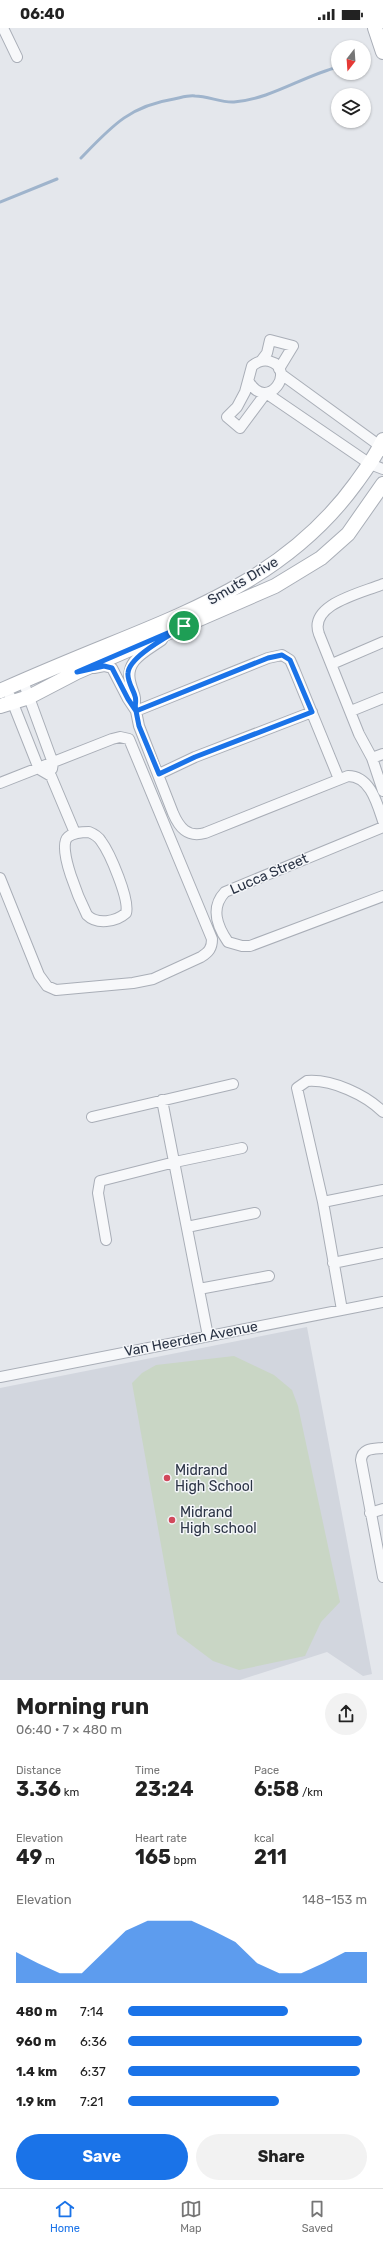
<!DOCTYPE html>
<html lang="en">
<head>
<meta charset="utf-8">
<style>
  :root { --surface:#fff; --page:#f2f2f2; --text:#222; --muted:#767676; --line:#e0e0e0; --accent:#1a73e8 }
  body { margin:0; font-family:Rubik,sans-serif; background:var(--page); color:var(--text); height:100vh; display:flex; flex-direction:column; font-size:15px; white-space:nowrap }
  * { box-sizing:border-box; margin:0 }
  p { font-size:13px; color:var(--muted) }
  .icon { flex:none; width:22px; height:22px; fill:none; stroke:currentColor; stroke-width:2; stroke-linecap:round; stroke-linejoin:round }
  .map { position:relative; height:1652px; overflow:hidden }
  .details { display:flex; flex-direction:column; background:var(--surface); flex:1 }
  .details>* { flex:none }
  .needle { width:26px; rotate:197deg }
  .fabs { position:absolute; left:331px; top:12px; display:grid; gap:8px }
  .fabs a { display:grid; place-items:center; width:40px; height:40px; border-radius:50%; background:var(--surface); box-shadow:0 1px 3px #0004; font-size:20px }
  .pin { position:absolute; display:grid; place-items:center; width:34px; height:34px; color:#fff; margin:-17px; border:2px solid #fff; border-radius:50%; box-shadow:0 1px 4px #0007 }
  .round { display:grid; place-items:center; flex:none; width:42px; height:42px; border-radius:21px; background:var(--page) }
  .summary { display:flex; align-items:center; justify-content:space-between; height:68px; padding:0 16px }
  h1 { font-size:22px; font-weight:700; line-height:30px }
  .figures { display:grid; grid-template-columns:repeat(3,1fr); gap:6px; height:68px; padding:4px 16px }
  .figures div { display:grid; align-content:center }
  .figures b { font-size:20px; font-weight:700 }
  .figures small { font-size:11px; font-weight:400 }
  .figures p { font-size:11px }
  .chart { height:112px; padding:8px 16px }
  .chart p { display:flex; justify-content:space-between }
  .chart svg { width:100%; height:72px; margin-top:4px; fill:var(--accent); opacity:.7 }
  .cta { display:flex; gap:8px; margin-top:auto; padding:8px 16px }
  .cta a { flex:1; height:46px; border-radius:24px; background:var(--accent); color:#fff; font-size:16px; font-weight:700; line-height:46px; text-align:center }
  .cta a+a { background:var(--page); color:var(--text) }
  ul { padding:0 16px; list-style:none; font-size:13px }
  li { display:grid; grid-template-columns:64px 48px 1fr; align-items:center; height:30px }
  li i { height:10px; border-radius:5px; background:var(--accent) }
  .status { display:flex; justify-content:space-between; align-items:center; height:28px; padding:0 20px; background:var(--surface); direction:ltr }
  .status svg { height:11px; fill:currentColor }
  .dock { display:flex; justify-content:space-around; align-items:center; height:56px; border-top:1px solid var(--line); background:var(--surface); font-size:11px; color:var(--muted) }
  .dock a { display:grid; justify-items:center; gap:2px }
  .dock .active { color:var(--accent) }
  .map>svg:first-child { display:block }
  .built { fill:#d2d6de }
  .green { fill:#c9d6c5 }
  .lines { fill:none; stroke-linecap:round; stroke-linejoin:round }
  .stream { stroke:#9fb4cc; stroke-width:3 }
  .street-casing { stroke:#a9aeb7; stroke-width:12 }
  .secondary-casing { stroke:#a9aeb7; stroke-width:16 }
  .street { stroke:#f7f8fa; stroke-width:10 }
  .secondary { stroke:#fff; stroke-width:14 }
  .route-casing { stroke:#fff; stroke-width:8 }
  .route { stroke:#1a73e8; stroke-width:5 }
  .poi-dot { fill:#d1495b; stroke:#f4f6f9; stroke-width:1.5 }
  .labels { text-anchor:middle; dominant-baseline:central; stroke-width:3; stroke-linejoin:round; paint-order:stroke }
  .street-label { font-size:14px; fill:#2b3445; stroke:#f4f6f9 }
  .poi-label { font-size:14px; fill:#2b3445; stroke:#f4f6f9; text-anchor:start }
</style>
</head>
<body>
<div class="status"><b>06:40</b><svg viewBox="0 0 49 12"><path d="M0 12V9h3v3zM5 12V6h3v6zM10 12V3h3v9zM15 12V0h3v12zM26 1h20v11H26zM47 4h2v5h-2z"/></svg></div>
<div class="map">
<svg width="383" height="1652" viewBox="0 0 383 1652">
  <rect width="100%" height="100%" fill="#e4e7ec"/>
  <path class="built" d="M307 1299 372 1646 363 1648 327 1624 240 1652H0V1360Z"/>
  <path class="green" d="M234 1328 274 1347 292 1362 298 1378 340 1574 321 1594 305 1628 239 1642 213 1633 177 1606 132 1355 142 1345 156 1337Z"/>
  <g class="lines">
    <path class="stream" d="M81 130C111 99 129 78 174 71 180 70 188 67 195 68 208 68 222 75 234 74 271 71 303 48 338 39
      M0 174 57 151"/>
    <g class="street-casing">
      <path id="street" d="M3 0 17 29
        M261 333 267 325 270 312 293 318 279 341
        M281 346 380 418 382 423
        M249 354C268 385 298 341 269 333 262 331 257 334 252 338L245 364 237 379 227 389 240 400 266 365 370 436 383 441
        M383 556C362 565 308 576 319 606L359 706 372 730 383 763
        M332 636 383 614
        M94 640 104 638 112 640 128 671 136 683 139 698 173 785C179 799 187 810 205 805L348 748C370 748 377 775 383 793
        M23 653 53 735 52 741
        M10 668 39 741 51 748 75 805
        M134 678C137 669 133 665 131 657 123 633 145 624 162 612
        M136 683 268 630 282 627 290 632 294 641 339 751
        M351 683 383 670
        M372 730 383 726
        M159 746 195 729 312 684
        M0 755 112 711 120 709 129 711 212 911C212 920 209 924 201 929L153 951 133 955 56 962 47 958 39 947 0 850
        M383 799 225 864C210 880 217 898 228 914L242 918H250L383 868
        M89 804C94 806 98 808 101 813 110 825 130 872 126 885 116 894 97 897 87 887 81 875 56 819 68 809 74 804 82 804 89 804Z
        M162 1072 208 1308
        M92 1089 233 1056
        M323 1174 383 1162
        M187 1199 255 1185
        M106 1212 98 1165 100 1153 175 1134 242 1120
        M333 1235 383 1225
        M199 1261 269 1248
        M342 1282 323 1174 297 1060 307 1053C332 1051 366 1067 383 1084
        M0 1349 383 1274
        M383 1420C373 1421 362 1420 361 1432L383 1549
        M370 1485 383 1481"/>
    </g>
    <g class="secondary-casing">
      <path id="secondary" d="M375 0 383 24
        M0 663C36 647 72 632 109 617 205 578 293 542 356 455 366 441 376 428 383 412
        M0 678 29 669 77 644 275 558 321 530 348 506 383 456"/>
    </g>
    <use href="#street" class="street"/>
    <use href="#secondary" class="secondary"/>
  </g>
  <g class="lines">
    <g class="route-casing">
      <path id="route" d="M184 598 77 644 104 638 112 640 128 671 136 683 139 698 159 746 195 729 312 684 290 632 282 627 268 630 136 683C134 677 137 674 135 668 133 661 127 653 128 645 129 628 171 607 184 598"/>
    </g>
    <use href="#route" class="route"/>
  </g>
  <g class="poi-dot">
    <circle cx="167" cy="1450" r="4"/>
    <circle cx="172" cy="1492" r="4"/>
  </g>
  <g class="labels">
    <g class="street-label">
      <text transform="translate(243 553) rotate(-31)">Smuts Drive</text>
      <text transform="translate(269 846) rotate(-23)">Lucca Street</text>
      <text transform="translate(191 1311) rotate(-11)">Van Heerden Avenue</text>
    </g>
    <g class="poi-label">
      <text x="175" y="1442">Midrand<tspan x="175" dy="16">High School</tspan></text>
      <text x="180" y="1484">Midrand<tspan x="180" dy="16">High school</tspan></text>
    </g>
  </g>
</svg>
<div class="fabs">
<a><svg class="needle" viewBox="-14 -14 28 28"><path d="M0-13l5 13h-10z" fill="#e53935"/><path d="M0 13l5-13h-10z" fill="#767676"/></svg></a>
<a><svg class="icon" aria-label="layers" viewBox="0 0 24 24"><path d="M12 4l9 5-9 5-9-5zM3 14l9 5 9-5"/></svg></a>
</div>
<div class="pin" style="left:184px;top:598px;background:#1e9e55"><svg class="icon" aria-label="arrive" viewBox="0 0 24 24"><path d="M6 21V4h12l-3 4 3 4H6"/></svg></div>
</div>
<section class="details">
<div class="summary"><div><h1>Morning run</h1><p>06:40 · 7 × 480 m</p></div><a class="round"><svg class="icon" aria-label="share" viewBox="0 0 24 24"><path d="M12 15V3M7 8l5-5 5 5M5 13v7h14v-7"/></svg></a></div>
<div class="figures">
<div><p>Distance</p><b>3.36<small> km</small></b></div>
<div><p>Time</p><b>23:24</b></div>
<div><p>Pace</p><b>6:58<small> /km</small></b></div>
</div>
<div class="figures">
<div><p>Elevation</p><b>49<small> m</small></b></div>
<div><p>Heart rate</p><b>165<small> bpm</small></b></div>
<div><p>kcal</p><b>211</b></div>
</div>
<div class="chart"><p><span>Elevation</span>148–153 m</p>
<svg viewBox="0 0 160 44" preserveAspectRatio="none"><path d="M0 44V25L10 32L20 38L30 38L40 25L50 12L60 6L70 6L80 6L90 12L100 19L110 32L120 38L130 38L140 32L150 25L160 25V44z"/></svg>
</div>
<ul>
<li><b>480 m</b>7:14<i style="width:67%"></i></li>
<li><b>960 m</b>6:36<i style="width:98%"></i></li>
<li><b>1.4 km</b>6:37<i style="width:97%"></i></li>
<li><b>1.9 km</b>7:21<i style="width:63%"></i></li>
</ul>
<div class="cta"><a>Save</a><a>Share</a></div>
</section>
<nav class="dock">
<a class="active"><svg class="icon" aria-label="home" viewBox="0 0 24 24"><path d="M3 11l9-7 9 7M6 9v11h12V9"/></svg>Home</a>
<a><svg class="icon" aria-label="map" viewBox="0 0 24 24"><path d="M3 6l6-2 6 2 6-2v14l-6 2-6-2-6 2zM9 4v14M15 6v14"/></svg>Map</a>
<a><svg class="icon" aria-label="saved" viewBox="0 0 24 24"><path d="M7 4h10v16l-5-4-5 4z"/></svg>Saved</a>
</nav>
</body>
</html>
